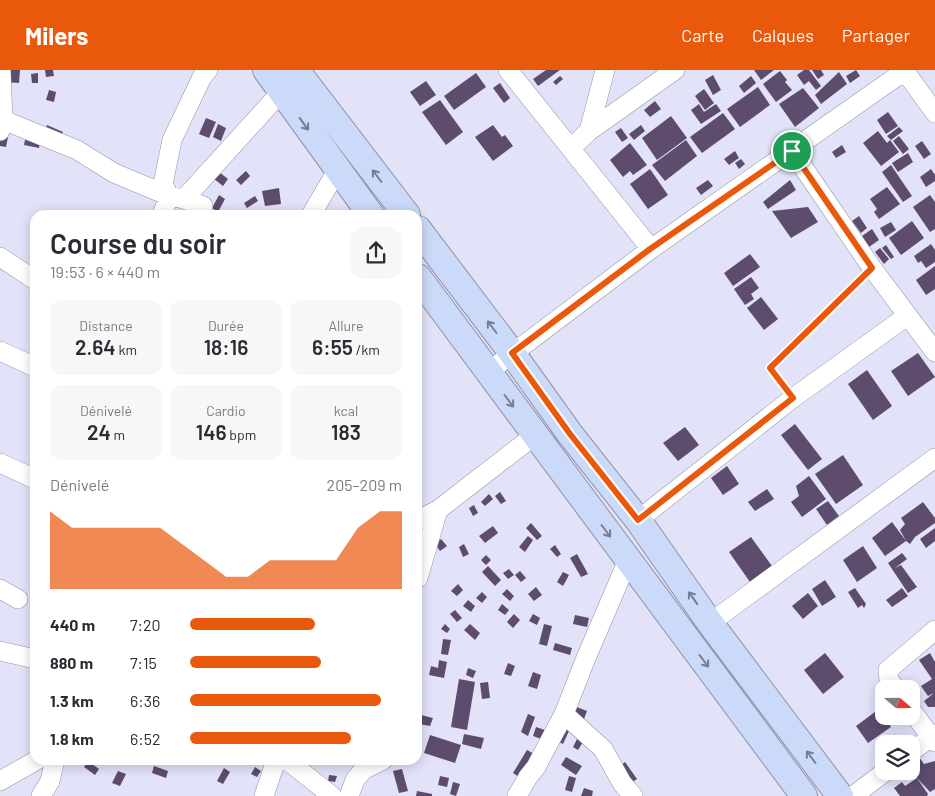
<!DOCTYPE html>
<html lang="fr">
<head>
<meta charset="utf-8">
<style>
  :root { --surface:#fff; --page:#f7f7f7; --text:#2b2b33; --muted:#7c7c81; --accent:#ea580c }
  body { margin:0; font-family:Barlow,sans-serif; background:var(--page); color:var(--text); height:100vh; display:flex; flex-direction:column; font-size:19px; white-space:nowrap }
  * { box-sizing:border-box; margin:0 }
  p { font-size:16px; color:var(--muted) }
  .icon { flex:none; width:28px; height:28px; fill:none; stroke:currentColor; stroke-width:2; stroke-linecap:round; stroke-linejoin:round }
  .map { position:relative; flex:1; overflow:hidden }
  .sheet { position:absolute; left:30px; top:140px; width:392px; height:555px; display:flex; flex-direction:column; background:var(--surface); border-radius:15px; box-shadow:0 2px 12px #0003 }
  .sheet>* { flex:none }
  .needle { width:32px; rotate:110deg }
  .controls { position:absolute; left:875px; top:610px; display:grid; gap:10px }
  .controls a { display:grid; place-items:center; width:45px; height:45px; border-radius:10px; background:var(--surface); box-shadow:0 2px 12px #0003; font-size:25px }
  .pin { position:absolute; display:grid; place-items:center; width:42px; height:42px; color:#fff; margin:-21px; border:2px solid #fff; border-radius:50%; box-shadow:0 1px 5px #0007 }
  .round { display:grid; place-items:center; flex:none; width:52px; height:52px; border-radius:15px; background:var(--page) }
  .head { display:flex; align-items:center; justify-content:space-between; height:85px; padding:0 20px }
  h1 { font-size:28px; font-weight:600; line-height:38px }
  .figures { display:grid; grid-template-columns:repeat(3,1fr); gap:8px; height:85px; padding:5px 20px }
  .figures div { display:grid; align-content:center; border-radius:12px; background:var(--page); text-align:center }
  .figures b { font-size:21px; font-weight:600 }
  .figures small { font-size:14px; font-weight:400 }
  .figures p { font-size:14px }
  .chart { height:140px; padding:10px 20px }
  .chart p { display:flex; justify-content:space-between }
  .chart svg { width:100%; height:90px; margin-top:5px; fill:var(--accent); opacity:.7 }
  ul { padding:0 20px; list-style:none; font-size:16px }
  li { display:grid; grid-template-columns:80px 60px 1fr; align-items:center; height:38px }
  li i { height:12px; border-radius:6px; background:var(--accent) }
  header { display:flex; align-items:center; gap:30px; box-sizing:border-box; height:70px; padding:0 25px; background:var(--accent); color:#fff }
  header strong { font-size:24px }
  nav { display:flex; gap:28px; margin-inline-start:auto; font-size:18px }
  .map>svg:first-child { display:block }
  .building { fill:#5d4c6d }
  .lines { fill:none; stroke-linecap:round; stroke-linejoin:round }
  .street-casing { stroke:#9292a6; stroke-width:20 }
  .secondary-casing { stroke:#9292a6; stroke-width:28 }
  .path { stroke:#9191a1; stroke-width:3; stroke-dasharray:5 2.5; stroke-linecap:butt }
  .street { stroke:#fff; stroke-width:19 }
  .secondary { stroke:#cbdaf8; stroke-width:26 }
  .oneway { stroke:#767d90 }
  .route-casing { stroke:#fff; stroke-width:10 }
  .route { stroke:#ea580c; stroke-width:6 }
</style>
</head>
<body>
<header>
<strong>Milers</strong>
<nav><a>Carte</a><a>Calques</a><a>Partager</a></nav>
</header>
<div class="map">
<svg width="935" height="726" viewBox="0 0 935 726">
  <rect width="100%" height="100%" fill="#e2e2f8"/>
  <path class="building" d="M5 0H20L19 13 4 12Z
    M45 0H53L54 6 46 7Z
    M546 0H560L538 16 533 9Z
    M754 0H774L761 10Z
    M804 0H809L821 16 816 20 809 11 804 15 797 5Z
    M812 0H821L824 5 818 9Z
    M856 0 860 6 850 13 846 6Z
    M780 1 787 10 785 12 792 20 776 32 763 14Z
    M839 2 847 14 821 34 815 25Z
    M38 3V13H32L31 4Z
    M476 3 486 17 454 40 444 26Z
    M713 5 721 20 713 25 705 10Z
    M560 6 563 9 556 15 553 12Z
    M751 6 756 13 744 23 739 16Z
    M426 11 436 25 420 36 410 22Z
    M500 13 510 28 504 33 493 18Z
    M758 17 770 35 740 57 727 39Z
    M803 18 819 38 795 57 779 34Z
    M704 19 714 33 705 40 695 26Z
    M49 20 56 22 54 32 46 30Z
    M440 30 463 62 446 75 422 42Z
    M655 31 661 39 650 47 644 40Z
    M699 34 704 42 716 34 721 41 701 54 691 40Z
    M888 42 898 56 886 64 877 50Z
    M723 43 735 59 702 83 690 67Z
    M671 46 687 68 657 90 642 68Z
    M206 48 216 52 209 68 199 64Z
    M218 54 226 58 221 71 213 67Z
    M47 55 63 62 59 70 44 63Z
    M493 55 502 67 505 65 513 76 493 91 475 67Z
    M641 55 645 61 634 70 629 64Z
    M899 57 903 61 891 70 887 66Z
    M621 58 628 68 622 72 615 62Z
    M0 60 9 62 6 77 0 76Z
    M878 61 887 73 890 70 899 82 881 96 863 73Z
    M26 65 41 68 39 78 24 75Z
    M899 66 909 79 903 84 893 71Z
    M686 70 697 86 665 111 652 95Z
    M922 71 931 84 924 89 915 76Z
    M630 73 647 95 633 105 630 101 623 107 610 90Z
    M842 75 846 82 836 88 832 82Z
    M735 81 739 88 729 95 724 89Z
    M908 83 913 92 898 102 892 93Z
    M741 89 745 94 739 99 735 93Z
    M891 95 912 126 903 132 882 102Z
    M214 98 228 109 223 116 209 105Z
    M650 99 668 125 648 139 630 114Z
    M931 99 935 105V111L926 117 920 107Z
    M246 101 250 106 241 115 236 110Z
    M708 110 713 116 701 125 696 118Z
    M790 110 796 120 768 139 763 132Z
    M887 117 900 134 879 149 874 142 877 139 870 129Z
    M279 118 281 134 265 136 262 121Z
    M219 125 225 129 218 142 212 138Z
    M930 125 935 132V159L930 162 913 137Z
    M255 126 258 131 247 138 244 133Z
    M808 137 818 152 791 168 772 141Z
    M859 146 867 158 861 163 852 151Z
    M912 151 924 168 901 185 889 168Z
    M891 152 896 160 885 167 880 158Z
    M872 159 879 170 869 177 862 166Z
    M931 174 935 180V192L926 198 921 191 918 193 914 186Z
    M886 175 894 187 891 189 882 178Z
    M880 178 889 189 884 194 875 182Z
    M750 184 760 197 733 216 724 203Z
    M935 196V219L926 225 916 210Z
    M751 207 759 218 751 224 754 229 745 235 734 219Z
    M761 227 778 249 764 260 747 238Z
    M918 283 935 307 908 326 891 301Z
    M867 300 892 336 873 350 848 314Z
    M795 354 822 389 808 400 781 365Z
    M685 357 699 375 678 391 663 373Z
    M843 385 863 415 836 434 815 404Z
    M727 396 739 414 723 425 711 408Z
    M809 406 826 429 802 447 791 432 799 426 796 416Z
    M767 419 774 429 755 441 748 432Z
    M500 422 506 431 501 434 495 426Z
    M489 424 493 429 485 436 481 432Z
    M828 431 839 446 827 455 816 439Z
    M923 432 935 448V453L915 467 910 474 906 471 900 460 905 454 901 448Z
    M474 435 478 443 473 446 469 438Z
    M892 452 906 471 885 486 872 468Z
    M531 453 542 466 537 470 526 458Z
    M493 456 498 463 485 473 479 466Z
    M935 458V471L926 478 920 469Z
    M528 466 533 470 525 482 519 477Z
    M751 467 772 496 750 512 729 482Z
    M441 469 447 476 440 481 435 474Z
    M464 474 469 484 463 487 459 477Z
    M555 475 561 484 557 487 550 479Z
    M863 476 877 498 857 512 843 490Z
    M902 483 907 489 895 498 901 495 917 517 908 523 888 493Z
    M577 484 588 504 581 507 570 488Z
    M486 485 491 490 486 495 481 490Z
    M488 496 501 510 495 516 482 502Z
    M509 499 514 505 508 509 503 503Z
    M520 501 526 508 521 512 515 505Z
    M563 502 569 505 563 516 557 512Z
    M825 510 836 527 822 536 812 519Z
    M458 514 463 520 457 526 451 521Z
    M536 517 542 525 534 531 528 524Z
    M855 518 866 534 864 538 862 535 858 538 848 522Z
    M902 518 908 526 892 537 886 530Z
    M507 519 514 526 510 531 502 524Z
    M482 522 487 527 482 533 476 528Z
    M808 523 818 536 803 549 792 536Z
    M468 530 475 536 471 542 463 536Z
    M502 534 509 540 505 545 498 540Z
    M455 540 462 548 457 552 450 544Z
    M514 544 520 550 513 558 507 552Z
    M533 544 540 548 537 555 529 551Z
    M575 545 589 548 587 557 573 554Z
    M445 554 450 559 447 563 441 559Z
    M470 554 480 563 475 570 464 560Z
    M544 554 552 556 547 576 539 574Z
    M443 569 451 570 448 585 441 584Z
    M555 573 572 578 570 585 553 580Z
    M825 583 844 607 823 624 804 600Z
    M930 583 935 592V637H928L924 631 934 623 928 626 921 616 932 609 919 590Z
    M439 590 447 592 444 608 429 605 431 596 438 598Z
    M508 593 515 596 511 606 504 604Z
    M418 594 422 595 418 616Z
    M468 598 476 601 473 608 466 605Z
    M533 602 541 605 537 619 528 616Z
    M459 609 475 612 467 660 451 657Z
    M488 612 490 628 482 629 480 613Z
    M574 636 587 641 584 649 571 644Z
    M879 639 891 657 868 673 856 656Z
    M528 644 535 647 528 666 521 662Z
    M421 645 433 648 430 656 419 654Z
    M536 657 548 661 544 670 533 666Z
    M563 658 569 661 563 674 557 671Z
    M464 664 484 668 481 679 462 674Z
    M430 665 461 675 455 693 424 683Z
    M577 669 583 672 578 680 573 677Z
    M527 680 536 685 522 709 513 703Z
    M566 687 582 696 576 705 561 695Z
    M919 687 924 694 935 691V719L930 722 917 708 911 697V693Z
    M335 690H345V695L335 694Z
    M88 691 99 699 95 705 84 697Z
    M625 692 637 709 631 713 619 697Z
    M154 696 168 701 166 708 152 703Z
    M255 697 261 701 257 707 251 704Z
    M224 698 230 702 223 714 217 711Z
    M402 699 408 721 399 723 393 701Z
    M118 701 126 704 120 716 112 713Z
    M329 705 337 706 335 712 328 711Z
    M440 706 449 708 447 717 438 715Z
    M569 706 576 708 572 722 565 720Z
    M917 708 928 724 927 726H900L894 718 902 712 905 716Z
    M453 712 460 714 456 726 450 724Z
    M584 718 593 721 592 726H581Z
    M417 721 432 724V726H416Z"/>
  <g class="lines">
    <g class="street-casing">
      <path id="street" d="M508 0 651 179
        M904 0 935 43
        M3 50 77 80 114 103 169 126 162 145
        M0 61 3 50 1 0
        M589 61 605 0
        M571 78 589 61 675 0
        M792 81 872 198 935 282
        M184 129 281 22
        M203 136 184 129 169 126 163 114 172 70 202 7 208 0
        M311 145 338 99
        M0 187 35 210
        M0 281 35 297
        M488 302 651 179 906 0
        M0 393 35 409
        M418 450 438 440 535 365
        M638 450 793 328 907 246
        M418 508 438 440
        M0 519 18 529
        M710 553 935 388
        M0 581 35 589
        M896 619 889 610 888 600 935 560
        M911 640 935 672
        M564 644 603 679 622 713 633 726
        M911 682 935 664
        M287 690 332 726
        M0 711 37 690
        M41 726 50 711 55 690
        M264 726 276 690
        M349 726 355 710 363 700 383 690
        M517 726 528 707 536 697 564 644 586 588 628 490
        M853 726 886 701"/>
    </g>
    <g class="secondary-casing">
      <path id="secondary" d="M266 0 371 145
        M296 0 407 145
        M418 159 512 283 570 364 638 450 710 553 840 726
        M418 207 804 726"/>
    </g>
    <path class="path" d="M784 315 770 298 861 209"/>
    <use href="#street" class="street"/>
    <use href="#secondary" class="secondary"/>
  </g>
  <defs><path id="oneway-shaft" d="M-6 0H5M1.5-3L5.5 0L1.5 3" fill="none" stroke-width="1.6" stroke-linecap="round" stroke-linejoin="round" transform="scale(1.25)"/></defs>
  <g class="oneway">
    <use href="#oneway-shaft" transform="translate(304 54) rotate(54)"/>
    <use href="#oneway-shaft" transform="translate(377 106) rotate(-127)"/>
    <use href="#oneway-shaft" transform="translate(492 257) rotate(-127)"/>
    <use href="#oneway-shaft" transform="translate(509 331) rotate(53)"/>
    <use href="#oneway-shaft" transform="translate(606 461) rotate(53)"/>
    <use href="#oneway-shaft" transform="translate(693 528) rotate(-125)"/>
    <use href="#oneway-shaft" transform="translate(704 591) rotate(53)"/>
    <use href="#oneway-shaft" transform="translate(811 687) rotate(-127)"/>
  </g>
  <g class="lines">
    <g class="route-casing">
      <path id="route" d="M792 81 872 198 770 298 793 328 638 450 570 364 512 283 650 179Z"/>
    </g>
    <use href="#route" class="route"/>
  </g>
</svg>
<div class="controls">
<a><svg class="needle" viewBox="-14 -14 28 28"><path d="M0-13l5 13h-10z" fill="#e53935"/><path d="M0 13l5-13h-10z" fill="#7c7c81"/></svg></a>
<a><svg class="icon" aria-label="layers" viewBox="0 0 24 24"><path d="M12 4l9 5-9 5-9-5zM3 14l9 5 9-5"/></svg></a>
</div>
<div class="pin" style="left:792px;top:81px;background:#1e9e55"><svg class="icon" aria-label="arrive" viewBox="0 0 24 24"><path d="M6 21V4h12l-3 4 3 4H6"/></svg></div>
<section class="sheet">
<div class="head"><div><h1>Course du soir</h1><p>19:53 · 6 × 440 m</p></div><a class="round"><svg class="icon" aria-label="share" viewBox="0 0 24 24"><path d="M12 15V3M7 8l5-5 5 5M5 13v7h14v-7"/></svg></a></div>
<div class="figures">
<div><p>Distance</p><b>2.64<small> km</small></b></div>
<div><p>Durée</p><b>18:16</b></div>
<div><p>Allure</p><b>6:55<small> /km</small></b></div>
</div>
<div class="figures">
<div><p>Dénivelé</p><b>24<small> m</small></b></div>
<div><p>Cardio</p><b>146<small> bpm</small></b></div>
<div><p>kcal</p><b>183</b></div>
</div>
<div class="chart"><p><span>Dénivelé</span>205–209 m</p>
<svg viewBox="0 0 160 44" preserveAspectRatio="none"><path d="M0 44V6L10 14L20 14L30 14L40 14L50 14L60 22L70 30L80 38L90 38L100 30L110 30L120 30L130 30L140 14L150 6L160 6V44z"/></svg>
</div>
<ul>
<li><b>440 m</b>7:20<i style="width:59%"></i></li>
<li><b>880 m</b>7:15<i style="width:62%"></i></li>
<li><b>1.3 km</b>6:36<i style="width:90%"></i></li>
<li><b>1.8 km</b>6:52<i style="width:76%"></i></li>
</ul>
</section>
</div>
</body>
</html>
